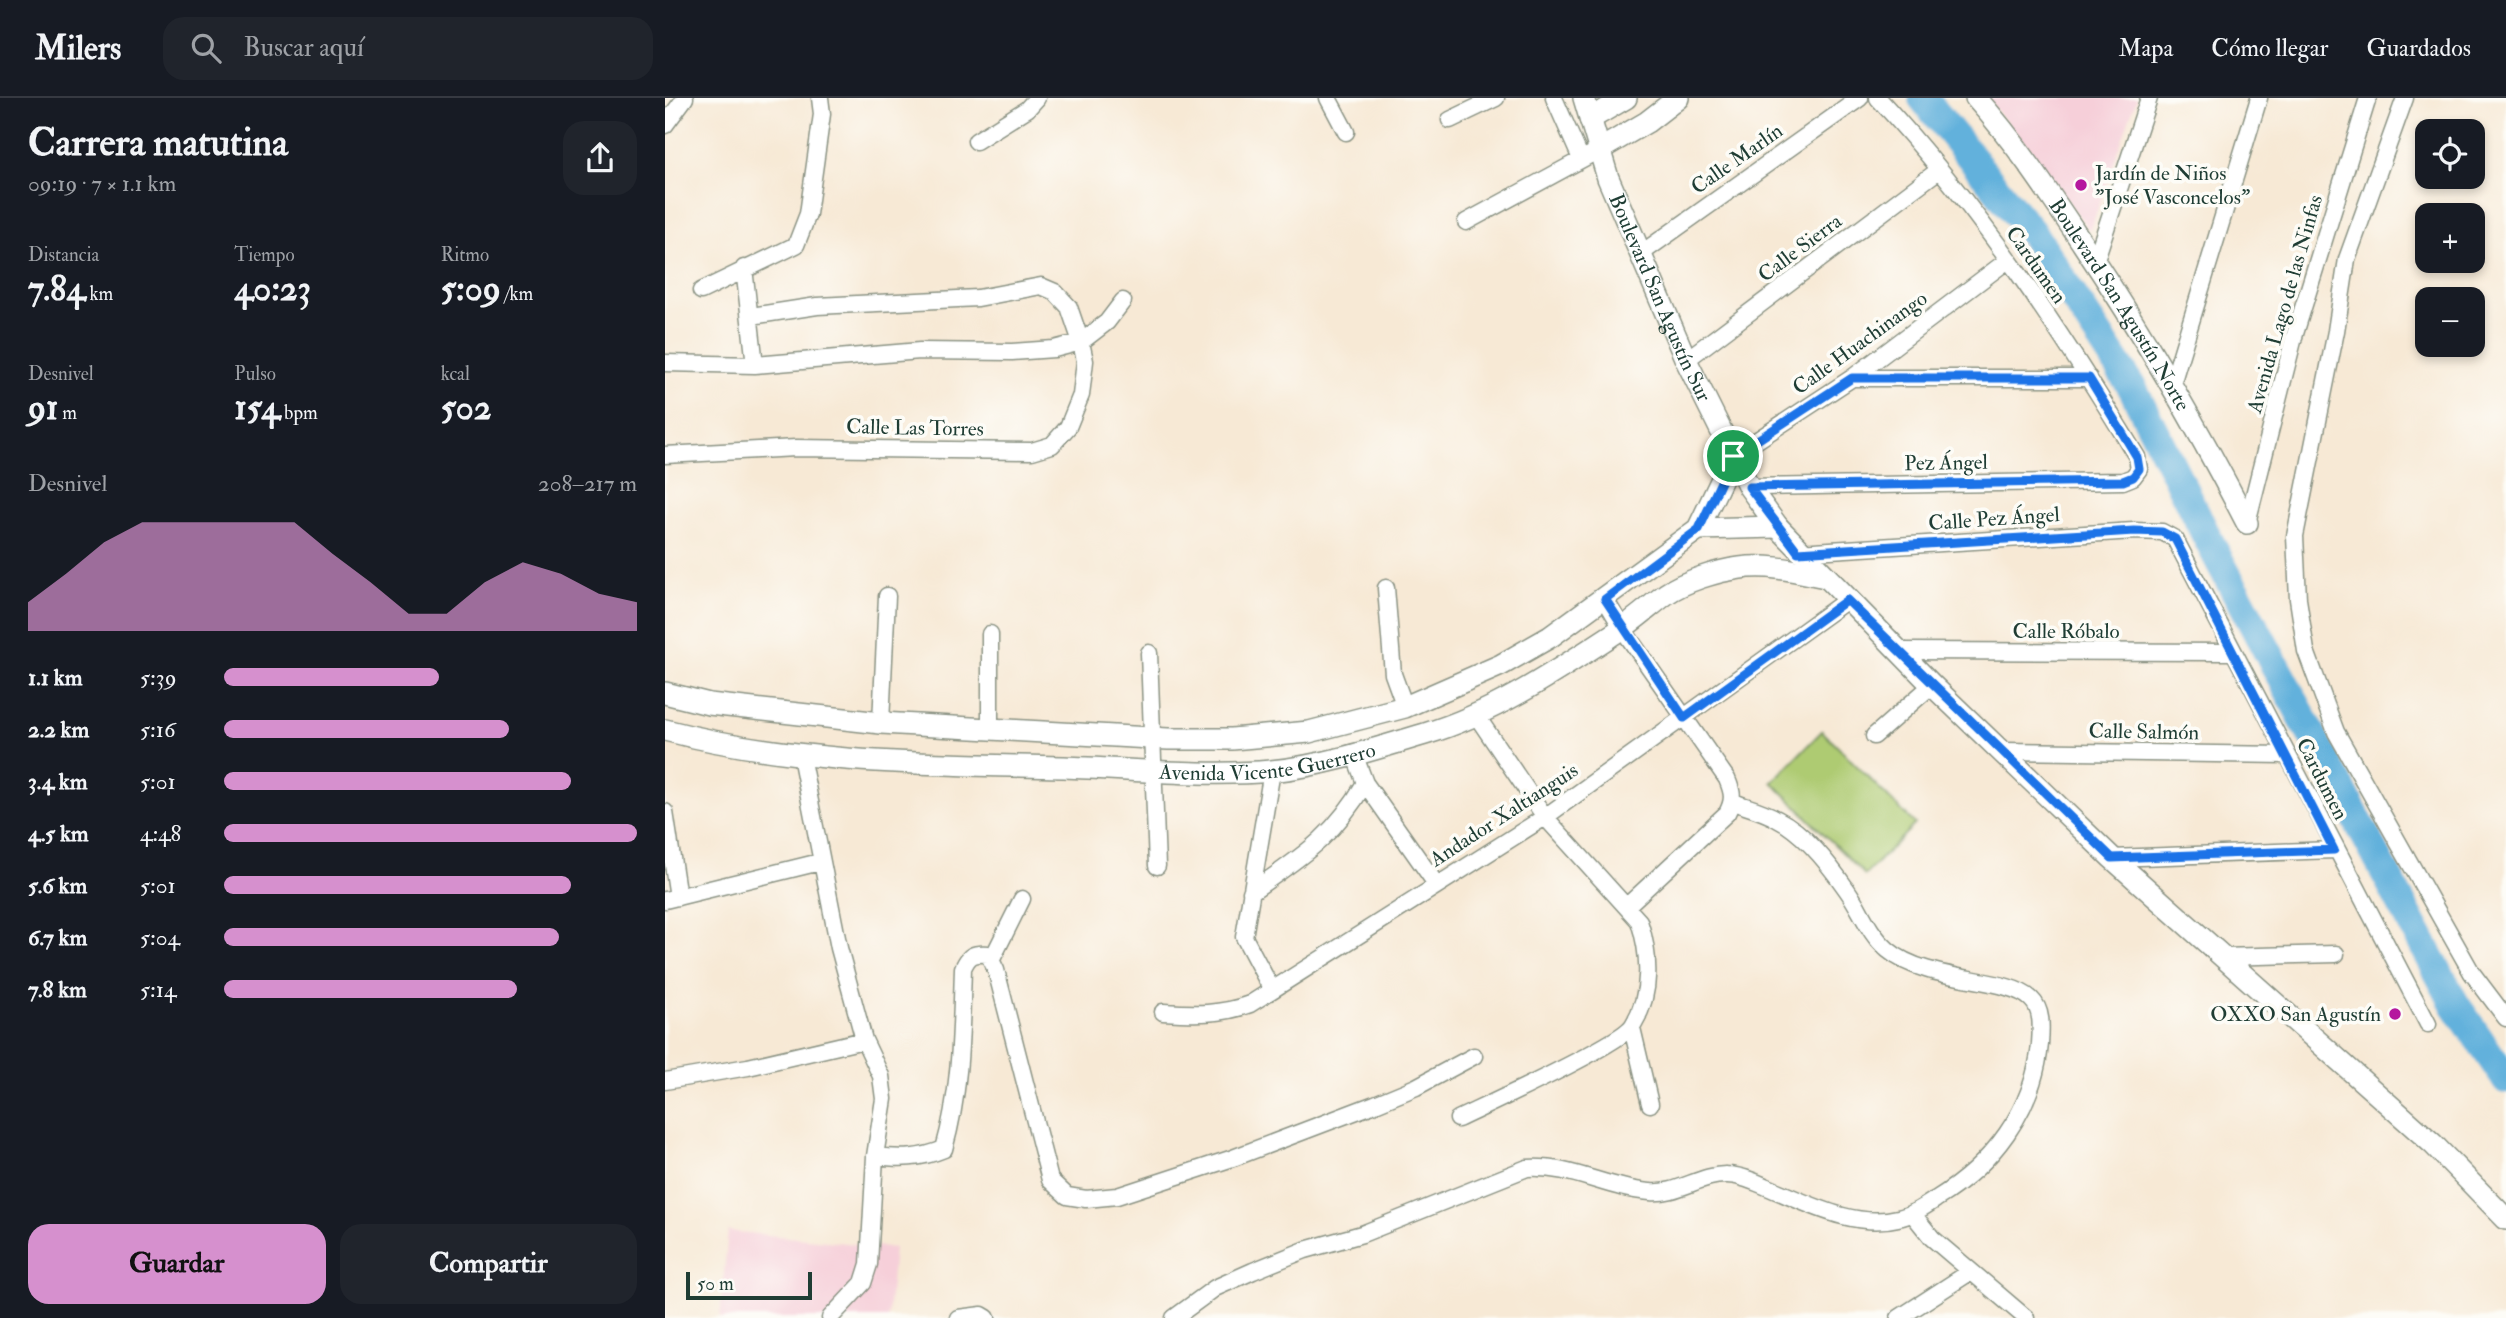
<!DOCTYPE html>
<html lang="es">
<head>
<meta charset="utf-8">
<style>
  :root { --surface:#171b24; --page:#20242c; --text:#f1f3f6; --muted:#9ea1a6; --line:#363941; --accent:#d690ce }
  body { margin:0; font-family:"IM FELL Double Pica",serif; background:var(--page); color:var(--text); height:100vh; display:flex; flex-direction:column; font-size:26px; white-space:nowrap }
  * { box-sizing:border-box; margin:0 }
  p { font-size:23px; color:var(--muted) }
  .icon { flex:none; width:38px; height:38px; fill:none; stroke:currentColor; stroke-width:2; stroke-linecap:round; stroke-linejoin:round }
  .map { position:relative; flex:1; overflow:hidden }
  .details { display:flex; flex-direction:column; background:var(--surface); width:665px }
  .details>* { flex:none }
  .controls { position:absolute; left:1750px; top:21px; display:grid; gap:14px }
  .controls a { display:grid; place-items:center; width:70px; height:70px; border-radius:14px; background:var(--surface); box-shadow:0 4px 10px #0003; font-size:35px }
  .scale { position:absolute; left:21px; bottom:18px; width:126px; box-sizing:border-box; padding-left:7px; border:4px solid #1f3d34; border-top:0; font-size:19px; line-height:24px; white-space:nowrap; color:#1f3d34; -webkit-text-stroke:5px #fdfcf7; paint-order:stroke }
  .pin { position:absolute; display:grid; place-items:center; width:60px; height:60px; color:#fff; margin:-30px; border:4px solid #fff; border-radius:50%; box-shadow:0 2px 7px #0007 }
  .round { display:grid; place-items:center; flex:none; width:74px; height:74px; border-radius:21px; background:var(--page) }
  .summary { display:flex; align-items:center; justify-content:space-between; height:119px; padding:0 28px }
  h1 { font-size:38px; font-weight:700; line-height:52px }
  .figures { display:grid; grid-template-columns:repeat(3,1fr); gap:10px; height:119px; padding:7px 28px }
  .figures div { display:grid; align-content:center }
  .figures b { font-size:35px; font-weight:700 }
  .figures small { font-size:19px; font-weight:400 }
  .figures p { font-size:19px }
  .chart { height:196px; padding:14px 28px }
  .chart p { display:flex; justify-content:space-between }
  .chart svg { width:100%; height:126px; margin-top:7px; fill:var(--accent); opacity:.7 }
  .action { display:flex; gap:14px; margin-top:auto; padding:14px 28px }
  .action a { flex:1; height:80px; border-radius:21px; background:var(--accent); color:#111; font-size:28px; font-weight:700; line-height:80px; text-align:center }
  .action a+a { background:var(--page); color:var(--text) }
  ul { padding:0 28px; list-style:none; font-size:23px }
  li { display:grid; grid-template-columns:112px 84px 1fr; align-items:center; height:52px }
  li i { height:18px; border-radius:9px; background:var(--accent) }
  header { display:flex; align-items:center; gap:42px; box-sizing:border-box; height:98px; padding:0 35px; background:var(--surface); border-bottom:2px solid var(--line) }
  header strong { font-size:33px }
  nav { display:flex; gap:38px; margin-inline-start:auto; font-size:24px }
  .search { width:490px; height:63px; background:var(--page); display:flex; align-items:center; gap:18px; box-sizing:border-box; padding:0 24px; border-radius:21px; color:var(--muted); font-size:26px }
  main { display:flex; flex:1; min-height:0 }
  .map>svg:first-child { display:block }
  .built { fill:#f6cfd9 }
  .green { fill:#aecb72; stroke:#668453; stroke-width:2 }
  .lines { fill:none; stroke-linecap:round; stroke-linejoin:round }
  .river { stroke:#62b1dc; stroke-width:30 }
  .street-casing { stroke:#8b9384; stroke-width:19 }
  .secondary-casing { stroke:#8b9384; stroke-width:24 }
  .street { stroke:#fff; stroke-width:16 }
  .secondary { stroke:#fff; stroke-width:21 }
  .route-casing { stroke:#fff; stroke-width:14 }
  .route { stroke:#1a73e8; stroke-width:9 }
  .poi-dot { fill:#b5179e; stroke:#fdfcf7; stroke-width:2.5 }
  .labels { text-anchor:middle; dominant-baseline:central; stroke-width:7; stroke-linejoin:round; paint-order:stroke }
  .street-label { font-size:21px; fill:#1f3d34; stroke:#fdfcf7 }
  .poi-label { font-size:21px; fill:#1f3d34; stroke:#fdfcf7; text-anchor:start }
</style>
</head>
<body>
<header>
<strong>Milers</strong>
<div class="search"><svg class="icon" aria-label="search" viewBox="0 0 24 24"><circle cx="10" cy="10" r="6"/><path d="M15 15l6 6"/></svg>Buscar aquí</div>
<nav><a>Mapa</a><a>Cómo llegar</a><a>Guardados</a></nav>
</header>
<main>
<section class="details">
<div class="summary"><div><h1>Carrera matutina</h1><p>09:19 · 7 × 1.1 km</p></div><a class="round"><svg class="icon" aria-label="share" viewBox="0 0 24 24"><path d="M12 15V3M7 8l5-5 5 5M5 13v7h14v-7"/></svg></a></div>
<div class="figures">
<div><p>Distancia</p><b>7.84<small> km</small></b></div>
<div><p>Tiempo</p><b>40:23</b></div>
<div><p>Ritmo</p><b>5:09<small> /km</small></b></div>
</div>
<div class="figures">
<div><p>Desnivel</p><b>91<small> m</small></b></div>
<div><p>Pulso</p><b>154<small> bpm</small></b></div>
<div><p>kcal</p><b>502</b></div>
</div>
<div class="chart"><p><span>Desnivel</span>208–217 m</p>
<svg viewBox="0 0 160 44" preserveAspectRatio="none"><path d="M0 44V34L10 24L20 13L30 6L40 6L50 6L60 6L70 6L80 17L90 27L100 38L110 38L120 27L130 20L140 24L150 31L160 34V44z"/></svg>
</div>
<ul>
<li><b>1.1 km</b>5:39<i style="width:52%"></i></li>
<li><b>2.2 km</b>5:16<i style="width:69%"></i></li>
<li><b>3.4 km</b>5:01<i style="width:84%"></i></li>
<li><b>4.5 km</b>4:48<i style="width:100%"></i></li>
<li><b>5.6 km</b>5:01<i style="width:84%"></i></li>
<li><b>6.7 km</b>5:04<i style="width:81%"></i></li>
<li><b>7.8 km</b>5:14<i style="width:71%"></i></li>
</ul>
<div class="action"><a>Guardar</a><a>Compartir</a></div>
</section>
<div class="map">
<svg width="1841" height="1220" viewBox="0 0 1841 1220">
  <rect width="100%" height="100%" fill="#fdfcf7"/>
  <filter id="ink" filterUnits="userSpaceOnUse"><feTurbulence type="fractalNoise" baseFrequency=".0143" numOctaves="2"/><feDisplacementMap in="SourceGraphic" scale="14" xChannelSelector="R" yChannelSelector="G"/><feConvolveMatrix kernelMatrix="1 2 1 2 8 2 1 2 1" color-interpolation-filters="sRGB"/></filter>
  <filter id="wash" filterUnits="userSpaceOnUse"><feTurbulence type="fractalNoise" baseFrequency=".00686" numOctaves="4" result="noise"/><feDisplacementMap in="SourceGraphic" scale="28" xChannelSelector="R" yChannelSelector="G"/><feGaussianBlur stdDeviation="1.57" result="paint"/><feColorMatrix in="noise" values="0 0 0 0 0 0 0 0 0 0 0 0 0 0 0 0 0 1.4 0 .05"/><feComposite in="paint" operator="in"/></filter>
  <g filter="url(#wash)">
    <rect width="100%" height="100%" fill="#f7e9d5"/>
    <path class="built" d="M1321 0H1472L1425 133 1356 41Z
      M63 1133 229 1150 223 1220H55Z"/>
    <path class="green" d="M1157 633 1250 726 1200 777 1107 684Z"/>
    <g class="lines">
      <path class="river" d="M1258 0 1367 135 1467 289 1547 449 1790 906 1841 981"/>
    </g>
  </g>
  <g filter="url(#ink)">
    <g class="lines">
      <g class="street-casing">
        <path id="street" d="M663 0 681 34
          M889 0 916 61
          M1740 0 1682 161 1671 233 1630 438 1633 501 1641 553 1671 634 1807 875 1841 920
          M785 22 831 0
          M0 27 20 0
          M311 43 362 11 372 0
          M801 124 934 52
          M974 157 1195 0
          M1430 164 1484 0
          M79 170 90 267
          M36 193 131 147 143 116 157 16 155 0
          M1021 262 1274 72
          M0 265 90 267 255 253 347 254 389 251 416 244 442 224 458 203
          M1187 280H1424
          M1507 286 1594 0
          M0 357 131 350 367 353 387 347 403 329 416 297 420 263 416 244 404 209 390 194 376 188 313 200 152 208 86 218
          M1068 358 1187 280 1343 162
          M1084 389 1458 383 1468 379 1474 371 1472 359C1396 233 1313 108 1213 0
          M1582 425 1629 239 1703 0
          M1133 454 1469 433 1497 434 1510 441 1763 926
          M721 490 728 576 740 609
          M940 501 957 530 1062 681C1068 695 1069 702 1062 715L963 807
          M325 536V632
          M1233 553 1569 554
          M484 555 492 768
          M216 625 222 498
          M1209 638 1267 587
          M1336 653 1621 657
          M689 656 700 685 771 786
          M136 658 174 850 199 942 216 978 219 1001 210 1058 204 1166 198 1185 165 1220
          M0 714 13 799
          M1447 760 1669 752
          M586 794C637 758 667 741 700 685
          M0 802 155 764
          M1556 859 1671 856
          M327 861 357 801
          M606 890 579 839 607 673
          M498 914C529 916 556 917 585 906L880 719 1182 502
          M967 930 985 1006
          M0 983 83 969 199 942
          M793 1021C822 1007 956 946 968 927 987 896 985 856 974 823L880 719 811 617
          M210 1058C235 1061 255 1061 279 1051 296 992 296 931 298 870 304 857 308 855 323 856L331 872 385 1082 402 1098 421 1101 452 1098 568 1060 710 1006 751 989 809 958
          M1247 1115 1267 1140 1361 1220
          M293 1220 317 1217 322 1220
          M509 1220 550 1190 588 1173 640 1152 697 1136 862 1070C906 1067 942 1091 985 1094 1012 1097 1036 1076 1062 1077 1075 1077 1090 1084 1102 1089 1142 1105 1189 1131 1233 1120 1247 1117 1259 1109 1271 1101 1327 1067 1369 1012 1375 946 1376 931 1378 912 1366 901 1343 878 1262 885 1223 852 1203 835 1197 813 1182 792 1164 766 1140 735 1112 721 1099 713 1082 709 1068 704
          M1234 1220 1305 1174"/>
      </g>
      <g class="secondary-casing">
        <g id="secondary">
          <path id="s1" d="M919 0 943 80 1021 262 1084 389 1113 429 1267 587 1447 760 1768 1046 1841 1121"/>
          <path id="s2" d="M1311 0C1351 45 1384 95 1418 146 1478 236 1532 328 1582 425"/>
          <path d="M925 21 961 0"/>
          <path d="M934 52 982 24 1013 0"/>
          <path d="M1033 431 1113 429"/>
          <path d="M0 595 44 606 216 625 503 641H567L644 634 740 609 836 567 885 539 1033 431 1068 358"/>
          <path id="s3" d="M0 632C130 666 265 666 399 669 464 671 542 679 606 673 657 668 711 651 760 636 830 615 892 573 953 533 970 522 985 508 1001 496 1020 483 1052 473 1075 470 1104 466 1132 473 1160 479"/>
        </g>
      </g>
      <use href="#street" class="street"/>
      <use href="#secondary" class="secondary"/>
    </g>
  </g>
  <g class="lines" filter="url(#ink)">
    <g class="route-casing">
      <path id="route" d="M1187 280H1424L1472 359 1474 371 1468 379 1458 383 1084 389 1133 454 1469 433 1497 434 1510 441 1669 752 1447 760 1182 502 1019 620 940 501 1034 431 1068 358Z"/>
    </g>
    <use href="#route" class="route"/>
  </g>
  <g class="poi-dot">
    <circle cx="1416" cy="87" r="7"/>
    <circle cx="1730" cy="916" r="7"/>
  </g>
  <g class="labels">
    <g class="street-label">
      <text transform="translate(1072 61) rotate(-35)">Calle Marlín</text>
      <text transform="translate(1135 150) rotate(-37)">Calle Sierra</text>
      <text transform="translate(1371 167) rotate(55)">Cardumen</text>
      <text stroke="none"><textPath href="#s1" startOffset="214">Boulevard San Agustín Sur</textPath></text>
      <text transform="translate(1620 206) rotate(-74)">Avenida Lago de las Ninfas</text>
      <text stroke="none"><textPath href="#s2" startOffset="252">Boulevard San Agustín Norte</textPath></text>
      <text transform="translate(1195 245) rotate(-36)">Calle Huachinango</text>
      <text transform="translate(250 330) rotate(1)">Calle Las Torres</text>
      <text transform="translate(1281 365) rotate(-1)">Pez Ángel</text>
      <text transform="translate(1329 421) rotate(-4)">Calle Pez Ángel</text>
      <text x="1401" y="533">Calle Róbalo</text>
      <text transform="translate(1479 634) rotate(1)">Calle Salmón</text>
      <text stroke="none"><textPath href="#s3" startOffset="606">Avenida Vicente Guerrero</textPath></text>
      <text transform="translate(1657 681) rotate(63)">Cardumen</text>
      <text transform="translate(839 717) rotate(-33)">Andador Xaltianguis</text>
    </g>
    <g class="poi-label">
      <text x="1430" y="75">Jardín de Niños<tspan x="1430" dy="24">"José Vasconcelos"</tspan></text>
      <text x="1716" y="916" text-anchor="end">OXXO San Agustín</text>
    </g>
  </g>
</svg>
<div class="controls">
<a><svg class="icon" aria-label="locate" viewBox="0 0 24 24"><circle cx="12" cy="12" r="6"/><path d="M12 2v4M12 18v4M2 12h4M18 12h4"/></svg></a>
<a>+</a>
<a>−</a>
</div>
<div class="scale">50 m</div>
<div class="pin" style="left:1068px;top:358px;background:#1e9e55"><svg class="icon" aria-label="arrive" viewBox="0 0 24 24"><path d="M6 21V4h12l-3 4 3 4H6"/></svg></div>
</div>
</main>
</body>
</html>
